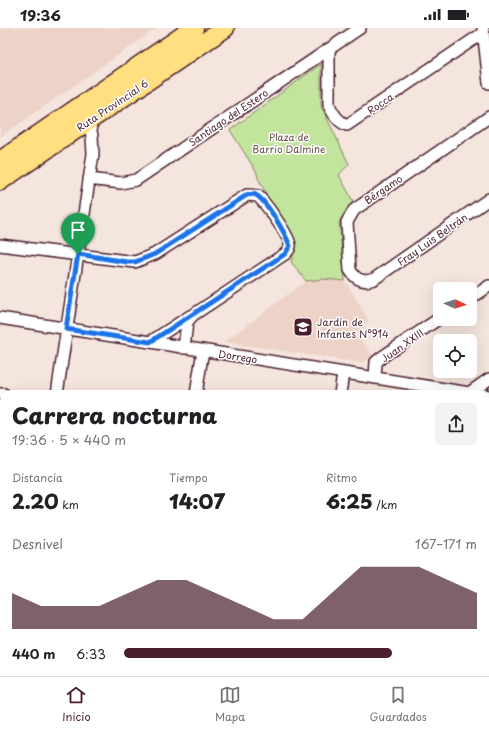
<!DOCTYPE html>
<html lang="es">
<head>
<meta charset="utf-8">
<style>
  :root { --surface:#fff; --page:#f2f2f2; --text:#202124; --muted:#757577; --line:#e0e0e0; --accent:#4a1f2b }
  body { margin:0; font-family:"Playpen Sans",sans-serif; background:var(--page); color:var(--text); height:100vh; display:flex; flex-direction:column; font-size:15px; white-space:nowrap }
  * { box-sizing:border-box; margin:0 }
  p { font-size:13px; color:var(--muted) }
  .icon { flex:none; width:22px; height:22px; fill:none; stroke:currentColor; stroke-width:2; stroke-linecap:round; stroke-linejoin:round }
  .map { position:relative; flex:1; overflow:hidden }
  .drawer { position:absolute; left:0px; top:362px; width:489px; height:286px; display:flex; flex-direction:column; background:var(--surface); border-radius:12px 12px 0 0; box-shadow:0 4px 16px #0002 }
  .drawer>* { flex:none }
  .needle { width:26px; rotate:94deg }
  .controls { position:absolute; left:433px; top:254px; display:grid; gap:8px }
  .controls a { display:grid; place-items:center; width:44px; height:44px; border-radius:6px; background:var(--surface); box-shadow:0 4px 16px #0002; font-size:20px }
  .pin { position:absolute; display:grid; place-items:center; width:34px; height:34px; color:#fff; margin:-41px -17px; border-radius:50% 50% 50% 0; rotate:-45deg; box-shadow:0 0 4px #0007 }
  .pin .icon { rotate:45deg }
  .round { display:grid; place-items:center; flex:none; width:42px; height:42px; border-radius:6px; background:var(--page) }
  .overview { display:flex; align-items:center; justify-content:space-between; height:68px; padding:0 12px }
  h1 { font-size:22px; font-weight:800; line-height:30px }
  .figures { display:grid; grid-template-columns:repeat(3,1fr); gap:6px; height:68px; padding:4px 12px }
  .figures div { display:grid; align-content:center }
  .figures b { font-size:20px; font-weight:800 }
  .figures small { font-size:11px; font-weight:400 }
  .figures p { font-size:11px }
  .chart { height:112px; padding:8px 12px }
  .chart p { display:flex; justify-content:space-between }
  .chart svg { width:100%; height:72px; margin-top:4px; fill:var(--accent); opacity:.7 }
  ul { padding:0 12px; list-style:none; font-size:13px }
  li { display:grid; grid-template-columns:64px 48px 1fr; align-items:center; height:30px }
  li i { height:10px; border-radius:5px; background:var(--accent) }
  .status { display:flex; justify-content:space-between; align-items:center; height:28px; padding:0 20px; background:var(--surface); direction:ltr }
  .status svg { height:11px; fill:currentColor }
  .tab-bar { display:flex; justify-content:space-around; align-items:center; height:56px; border-top:1px solid var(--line); background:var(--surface); font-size:11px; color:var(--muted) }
  .tab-bar a { display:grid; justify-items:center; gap:2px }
  .tab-bar .current { color:var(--accent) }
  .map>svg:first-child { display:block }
  .built { fill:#edd2c7 }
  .green { fill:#c2e49d; stroke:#868264 }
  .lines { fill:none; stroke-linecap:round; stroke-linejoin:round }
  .minor-casing { stroke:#4a1f2b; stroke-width:14 }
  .trunk-casing { stroke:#4a1f2b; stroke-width:21 }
  .minor { stroke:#fff; stroke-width:11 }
  .trunk { stroke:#ffdf80; stroke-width:18 }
  .route-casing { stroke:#fff; stroke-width:8 }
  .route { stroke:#1a73e8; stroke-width:5 }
  .labels { text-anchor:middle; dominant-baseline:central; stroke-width:3; stroke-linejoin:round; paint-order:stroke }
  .street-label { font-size:10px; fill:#4a1f2b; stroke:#fff }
  .park-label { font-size:10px; fill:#685048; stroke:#fff }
  .poi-label { font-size:10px; fill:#4a1f2b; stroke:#fff; text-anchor:start }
</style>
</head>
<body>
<div class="status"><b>19:36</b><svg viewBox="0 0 49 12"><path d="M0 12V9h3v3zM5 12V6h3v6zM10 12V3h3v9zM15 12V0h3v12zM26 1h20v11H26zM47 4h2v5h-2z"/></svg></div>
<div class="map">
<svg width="489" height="648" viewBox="0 0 489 648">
  <rect width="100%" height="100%" fill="#f4e5de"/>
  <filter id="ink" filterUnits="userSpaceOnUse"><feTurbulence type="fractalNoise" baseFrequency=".025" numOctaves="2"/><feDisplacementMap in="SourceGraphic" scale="8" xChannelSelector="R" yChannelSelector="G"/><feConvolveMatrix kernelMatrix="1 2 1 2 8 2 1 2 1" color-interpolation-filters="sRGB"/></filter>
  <g filter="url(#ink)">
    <path class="built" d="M0 0H157L0 109Z
      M324 251 345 253 369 293 356 306 373 328 362 335 224 314 306 253Z"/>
    <path class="green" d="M321 36V78L349 136 339 147 353 173 339 194 345 253 324 251 306 253 291 234 295 221 258 150 257 145 230 102Z"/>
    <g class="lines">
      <g class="minor-casing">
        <path id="minor" d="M483 1 489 55
          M329 21V77C333 86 338 94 347 97L483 5
          M489 89 354 182 347 194 350 242C356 252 363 255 374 251L489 171
          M89 151 121 155 136 152 360 0
          M0 217 135 234 155 226 247 167 258 168C265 175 290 208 290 218 290 221 287 224 285 226L193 287 187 294 184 320
          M470 271 489 258
          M0 290 476 366
          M150 314 190 288
          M375 350 376 334 382 329 440 290
          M469 365 489 351
          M0 366H4
          M57 366 93 126 92 108 89 93
          M196 366 203 322
          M340 366 343 345
          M485 367 489 368
          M0 435H4
          M0 507 4 508
          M485 508 489 509
          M0 578 4 579
          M433 644 459 648
          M14 648V644
          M155 648 156 644
          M298 648V644"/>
      </g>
      <g class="trunk-casing">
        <path id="trunk" d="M0 133 194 0
          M0 153 225 0"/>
      </g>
      <use href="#minor" class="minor"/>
      <use href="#trunk" class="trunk"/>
    </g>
  </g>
  <g class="lines" filter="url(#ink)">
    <g class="route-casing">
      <path id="route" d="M254 166C266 171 285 205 290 218L285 226 150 314 66 301 78 226 127 234H135L155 226 247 167Z"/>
    </g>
    <use href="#route" class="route"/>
  </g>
  <defs>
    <g id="school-square" transform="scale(1)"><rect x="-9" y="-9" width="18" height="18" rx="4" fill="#4a1f2b" stroke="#fff"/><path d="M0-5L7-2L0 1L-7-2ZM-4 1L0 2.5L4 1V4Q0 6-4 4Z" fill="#fff"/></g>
  </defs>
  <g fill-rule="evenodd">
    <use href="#school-square" x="303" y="299"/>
  </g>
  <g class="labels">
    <g class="street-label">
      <text transform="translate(380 75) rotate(-34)">Rocca</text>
      <text transform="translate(112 77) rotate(-34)">Ruta Provincial 6</text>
      <text transform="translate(228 89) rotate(-34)">Santiago del Estero</text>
      <text transform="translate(383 161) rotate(-34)">Bérgamo</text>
      <text transform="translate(432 211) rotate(-35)">Fray Luis Beltrán</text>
      <text transform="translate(402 317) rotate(-35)">Juan XXIII</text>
      <text transform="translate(238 328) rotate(9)">Dorrego</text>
    </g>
    <g class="park-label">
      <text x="289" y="108">Plaza de<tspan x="289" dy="12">Barrio Dalmine</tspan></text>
    </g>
    <g class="poi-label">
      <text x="317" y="293">Jardin de<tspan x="317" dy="12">Infantes N°914</tspan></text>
    </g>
  </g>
</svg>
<div class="controls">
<a><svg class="needle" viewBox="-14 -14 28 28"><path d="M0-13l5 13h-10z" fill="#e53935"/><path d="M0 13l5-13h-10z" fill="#757577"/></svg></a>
<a><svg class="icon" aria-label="locate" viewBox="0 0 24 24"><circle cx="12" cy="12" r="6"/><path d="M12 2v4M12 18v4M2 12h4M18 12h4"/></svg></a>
</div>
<div class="pin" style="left:78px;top:226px;background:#1e9e55"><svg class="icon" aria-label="arrive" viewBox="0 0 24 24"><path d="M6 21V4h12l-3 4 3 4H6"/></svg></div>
<section class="drawer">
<div class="overview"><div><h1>Carrera nocturna</h1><p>19:36 · 5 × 440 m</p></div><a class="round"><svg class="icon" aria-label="share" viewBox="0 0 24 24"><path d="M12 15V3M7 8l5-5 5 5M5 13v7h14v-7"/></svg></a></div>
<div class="figures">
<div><p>Distancia</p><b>2.20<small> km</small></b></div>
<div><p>Tiempo</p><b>14:07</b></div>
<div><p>Ritmo</p><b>6:25<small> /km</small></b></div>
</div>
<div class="chart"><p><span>Desnivel</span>167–171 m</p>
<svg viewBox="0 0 160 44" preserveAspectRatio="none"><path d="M0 44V22L10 30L20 30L30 30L40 22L50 14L60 14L70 22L80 30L90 38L100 38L110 22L120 6L130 6L140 6L150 14L160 22V44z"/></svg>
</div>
<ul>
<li><b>440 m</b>6:33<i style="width:76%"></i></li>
</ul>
</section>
</div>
<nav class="tab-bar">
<a class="current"><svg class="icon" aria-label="home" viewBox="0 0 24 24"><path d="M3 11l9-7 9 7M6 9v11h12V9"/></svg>Inicio</a>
<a><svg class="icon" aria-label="map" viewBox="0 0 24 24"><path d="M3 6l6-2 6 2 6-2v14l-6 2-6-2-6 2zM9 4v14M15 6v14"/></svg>Mapa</a>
<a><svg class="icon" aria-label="saved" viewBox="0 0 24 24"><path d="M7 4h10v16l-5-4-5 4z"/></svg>Guardados</a>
</nav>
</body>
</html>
